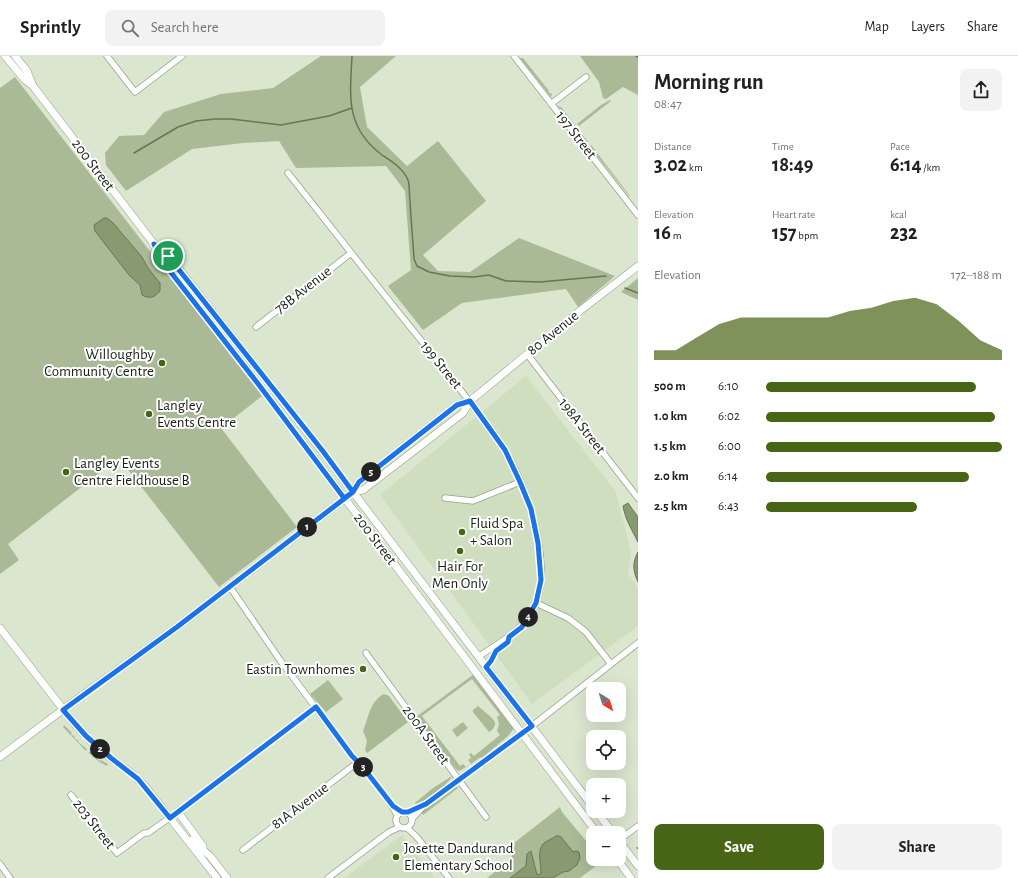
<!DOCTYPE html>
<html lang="en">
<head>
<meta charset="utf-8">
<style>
  :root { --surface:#fff; --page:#f2f2f2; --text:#202124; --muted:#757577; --line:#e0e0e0; --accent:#486415 }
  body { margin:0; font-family:"Alegreya Sans",sans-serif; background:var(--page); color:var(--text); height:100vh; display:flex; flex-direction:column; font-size:15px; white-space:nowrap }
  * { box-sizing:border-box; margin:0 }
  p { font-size:13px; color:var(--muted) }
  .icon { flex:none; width:22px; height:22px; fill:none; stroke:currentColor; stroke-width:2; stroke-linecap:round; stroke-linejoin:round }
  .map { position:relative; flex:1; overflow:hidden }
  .side { display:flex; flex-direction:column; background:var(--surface); width:380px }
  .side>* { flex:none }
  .needle { width:26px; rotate:142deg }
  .tools { position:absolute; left:586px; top:626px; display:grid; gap:8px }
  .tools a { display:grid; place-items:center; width:40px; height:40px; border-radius:8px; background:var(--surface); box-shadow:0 4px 16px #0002; font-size:20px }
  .pin { position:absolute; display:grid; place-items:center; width:34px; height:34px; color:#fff; margin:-17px; border:2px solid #fff; border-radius:50%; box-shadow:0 1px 4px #0007 }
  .km { position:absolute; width:20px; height:20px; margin:-10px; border-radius:50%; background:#222; color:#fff; font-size:11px; line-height:20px; text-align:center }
  .round { display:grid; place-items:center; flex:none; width:42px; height:42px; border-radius:8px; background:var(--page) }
  .headline { display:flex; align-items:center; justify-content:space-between; height:68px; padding:0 16px }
  h1 { font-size:22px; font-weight:600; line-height:30px }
  .figures { display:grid; grid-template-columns:repeat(3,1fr); gap:6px; height:68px; padding:4px 16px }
  .figures div { display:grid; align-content:center }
  .figures b { font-size:20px; font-weight:600 }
  .figures small { font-size:11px; font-weight:400 }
  .figures p { font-size:11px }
  .chart { height:112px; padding:8px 16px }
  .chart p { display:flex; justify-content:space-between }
  .chart svg { width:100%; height:72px; margin-top:4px; fill:var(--accent); opacity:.7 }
  .cta { display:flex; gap:8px; margin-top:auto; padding:8px 16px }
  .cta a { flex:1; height:46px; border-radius:8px; background:var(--accent); color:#fff; font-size:16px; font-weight:600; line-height:46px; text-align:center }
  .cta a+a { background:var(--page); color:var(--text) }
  ul { padding:0 16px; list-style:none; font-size:13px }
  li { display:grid; grid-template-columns:64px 48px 1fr; align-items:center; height:30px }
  li i { height:10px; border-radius:5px; background:var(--accent) }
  header { display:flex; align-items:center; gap:24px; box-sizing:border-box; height:56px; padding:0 20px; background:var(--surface); border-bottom:1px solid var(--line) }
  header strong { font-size:19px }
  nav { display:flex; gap:22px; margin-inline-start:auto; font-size:14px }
  .search { width:280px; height:36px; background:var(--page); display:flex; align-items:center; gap:10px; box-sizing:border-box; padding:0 14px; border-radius:8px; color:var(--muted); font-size:15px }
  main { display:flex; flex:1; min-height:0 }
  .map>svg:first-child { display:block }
  .built { fill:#d0dec0 }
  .green { fill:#aaba96 }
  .water { fill:#889b70; stroke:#677655 }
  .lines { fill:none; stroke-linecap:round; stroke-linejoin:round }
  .stream { stroke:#677655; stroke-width:1.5 }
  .minor-casing { stroke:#959f89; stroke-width:7 }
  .major-casing { stroke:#959f89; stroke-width:8 }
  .minor { stroke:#fff; stroke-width:5.5 }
  .major { stroke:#fff; stroke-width:7 }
  .route-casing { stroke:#fff; stroke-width:8 }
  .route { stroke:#1a73e8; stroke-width:5 }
  .poi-dot { fill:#486415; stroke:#fff; stroke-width:1.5 }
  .labels { text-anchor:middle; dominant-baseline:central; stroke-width:4; stroke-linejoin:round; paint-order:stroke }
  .street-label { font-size:15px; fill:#1a1e16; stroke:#fff }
  .poi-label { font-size:15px; fill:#1a1e16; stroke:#fff; text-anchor:start }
</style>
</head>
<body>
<header>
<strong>Sprintly</strong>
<div class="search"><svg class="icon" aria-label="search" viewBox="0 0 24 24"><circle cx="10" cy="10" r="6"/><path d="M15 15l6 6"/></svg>Search here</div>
<nav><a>Map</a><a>Layers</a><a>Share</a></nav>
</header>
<main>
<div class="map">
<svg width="638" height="822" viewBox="0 0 638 822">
  <rect width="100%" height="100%" fill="#dbe6cf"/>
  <path class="built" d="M526 320 616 436 631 497 628 517 638 532V570L532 648 380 439Z
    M402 779 435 822H344Z"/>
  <path class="green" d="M321 0H396L360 31 367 71 407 110 438 85 486 145 423 199 438 215 470 216 519 182 615 220 578 251 566 233 462 247 423 274 388 230 411 214 405 135 386 110 296 112 279 85 243 87 192 93 126 135 106 109 105 97 119 80 144 79 164 56 221 38 273 32Z
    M580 0H638V39L623 31 606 43 603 42 599 26Z
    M520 2H523L549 35 548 36 552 38 551 41Z
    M15 21 262 340 221 372 297 471 219 531 119 402 8 488 19 504 0 518V32Z
    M610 44 611 45 579 70 577 68 601 49Z
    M558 50 561 51 588 86H586Z
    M591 89 630 140H629L590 91Z
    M638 222V244L621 236Z
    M474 618 514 672 508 680 483 701 479 702 471 708 468 704 471 702 469 698 471 697 474 700 500 679 497 675 499 668 497 661 500 659 472 623 422 660 460 710 463 708 466 711 459 715 456 713 416 661Z
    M328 624 343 643 326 656 310 638Z
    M384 638 389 640 408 666 367 697 365 694 367 685 363 675C369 661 369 646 384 638Z
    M478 650 491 661 495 666C495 671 493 674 489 676L473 656V654Z
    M463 666 468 672 457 681 452 674Z
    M64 669 72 677 71 678 72 680 73 679 75 681 74 682 79 685 78 686 87 693 86 695 89 697 90 695 92 697 91 699 98 702 97 703 100 705 101 704 108 708 107 710 98 705 84 693 63 671Z
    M452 720C450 727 423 747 416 750L415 747 433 732Z
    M457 730 458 732 423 759 421 756 429 748 435 747Z
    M560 751 562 756 587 786 593 796V803H598L600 807 580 822H487L511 803 515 788 514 787Z"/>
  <path class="water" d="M104 162H107L113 167 142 201 148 212 160 227V235C154 242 150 243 142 239L140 229 129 219 95 175 94 169Z
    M628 447 638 461V486C632 474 625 463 623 450Z
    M638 496V526C633 515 632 507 638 496Z
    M556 780H559L561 781 573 796 576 795 579 796 580 802 577 809 569 815 563 816 553 822H510L526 810 527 798 531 795 537 819 540 818 541 817C541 808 537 795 543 788 546 785 552 783 556 780Z"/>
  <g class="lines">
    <path class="stream" d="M352 0C350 41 345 71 382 99 391 105 404 113 408 124 410 130 409 139 410 145 411 165 413 184 414 203L417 210 429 216 450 220 474 221 489 219 506 225 540 226 606 220
      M636 0 638 1
      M134 97 178 71 196 65 215 63H231L281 69 329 60 352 52
      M625 232 638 237
      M637 792H638"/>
    <g class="minor-casing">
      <path id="minor" d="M107 0 135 36 182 0
        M514 0 638 159
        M551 48 586 21
        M288 117C332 172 375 228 420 283 442 310 464 338 485 366 491 375 499 384 504 393 527 430 552 505 536 547 525 575 501 585 478 601
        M256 271 351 197
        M527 298 638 442
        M445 442 473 445 520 426
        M230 531 280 604 352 700C369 718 386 738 397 759
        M536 547 568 562 586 576 611 608
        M366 597 486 761
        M486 611C491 606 492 600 497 595 502 590 507 589 509 581
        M71 739 117 797 144 777H148L178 756 316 651
        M396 764a8 8 0 1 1 16 0a8 8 0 1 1-16 0Z
        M408 756 426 748
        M413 762 426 747 532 670 638 587
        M407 772 416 780 449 822
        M619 784 638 770
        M243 794 358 706
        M0 808 10 822
        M328 822 389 776 400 771"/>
    </g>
    <g class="major-casing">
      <path id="major" d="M5 0 25 24 33 30
        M15 0 27 15 33 30 154 188 168 199 321 394 593 751
        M155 190 162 205 272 346 597 777
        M353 436 363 434 463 357 470 345 581 254 638 210
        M0 572 77 671 101 695 130 716 145 730 217 822
        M0 701 69 649 177 571 353 436 359 426 457 349 470 345
        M596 755 613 777
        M178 756 203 790
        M192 784 210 800 227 822
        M619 785 638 810
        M617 803 631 822"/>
    </g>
    <use href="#minor" class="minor"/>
    <use href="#major" class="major"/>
  </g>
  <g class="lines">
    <g class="route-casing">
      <path id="route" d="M168 200 322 394 353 436 177 571 63 654 86 680 111 702 138 723 170 762 316 651 352 700 362 710 393 750 402 756H408L426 748 532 670 486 611 491 605 496 595 508 586 509 581 522 571 536 547 541 524 538 487 531 453 520 426 505 394 470 345 457 349 359 426 353 436 344 442 259 329 162 205 154 188 168 200"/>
    </g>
    <use href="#route" class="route"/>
  </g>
  <g class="poi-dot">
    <circle cx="162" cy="307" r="4"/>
    <circle cx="149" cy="358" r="4"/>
    <circle cx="66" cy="416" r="4"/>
    <circle cx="462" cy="476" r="4"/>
    <circle cx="460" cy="495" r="4"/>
    <circle cx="363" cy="613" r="4"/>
    <circle cx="396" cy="801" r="4"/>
  </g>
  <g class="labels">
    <g class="street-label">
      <text transform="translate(576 79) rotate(52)">197 Street</text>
      <text transform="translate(93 109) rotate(53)">200 Street</text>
      <text transform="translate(303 234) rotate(-38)">78B Avenue</text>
      <text transform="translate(553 277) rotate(-39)">80 Avenue</text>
      <text transform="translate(441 309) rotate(51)">199 Street</text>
      <text transform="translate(582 370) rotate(52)">198A Street</text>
      <text transform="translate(375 483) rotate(53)">200 Street</text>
      <text transform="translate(426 679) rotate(54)">200A Street</text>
      <text transform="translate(300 750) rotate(-37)">81A Avenue</text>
      <text transform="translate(94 768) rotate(52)">203 Street</text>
    </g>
    <g class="poi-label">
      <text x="154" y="298" text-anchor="end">Willoughby<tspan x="154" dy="17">Community Centre</tspan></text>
      <text x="157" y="349">Langley<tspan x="157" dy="17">Events Centre</tspan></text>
      <text x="74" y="407">Langley Events<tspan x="74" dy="17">Centre Fieldhouse B</tspan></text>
      <text x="470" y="467">Fluid Spa<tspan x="470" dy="17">+ Salon</tspan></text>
      <text x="460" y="510" text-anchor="middle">Hair For<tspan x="460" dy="17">Men Only</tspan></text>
      <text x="355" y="613" text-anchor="end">Eastin Townhomes</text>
      <text x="404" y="792">Josette Dandurand<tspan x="404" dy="17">Elementary School</tspan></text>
    </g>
  </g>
</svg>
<div class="tools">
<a><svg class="needle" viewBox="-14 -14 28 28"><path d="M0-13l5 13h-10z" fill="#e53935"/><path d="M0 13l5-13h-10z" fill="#757577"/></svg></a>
<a><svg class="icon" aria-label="locate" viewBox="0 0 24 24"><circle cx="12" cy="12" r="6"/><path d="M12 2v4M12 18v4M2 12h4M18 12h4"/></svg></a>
<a>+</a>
<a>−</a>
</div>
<div class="pin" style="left:168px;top:200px;background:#1e9e55"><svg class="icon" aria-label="arrive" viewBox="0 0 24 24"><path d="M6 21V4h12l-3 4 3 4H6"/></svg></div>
<b class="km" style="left:307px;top:471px">1</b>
<b class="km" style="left:100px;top:693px">2</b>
<b class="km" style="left:363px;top:711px">3</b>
<b class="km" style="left:528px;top:561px">4</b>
<b class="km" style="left:371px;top:416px">5</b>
</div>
<section class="side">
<div class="headline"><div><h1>Morning run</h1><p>08:47</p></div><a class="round"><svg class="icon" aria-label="share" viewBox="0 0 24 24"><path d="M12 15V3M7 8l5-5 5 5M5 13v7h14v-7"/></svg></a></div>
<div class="figures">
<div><p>Distance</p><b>3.02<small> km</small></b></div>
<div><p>Time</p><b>18:49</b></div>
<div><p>Pace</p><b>6:14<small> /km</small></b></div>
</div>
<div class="figures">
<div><p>Elevation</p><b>16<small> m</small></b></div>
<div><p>Heart rate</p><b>157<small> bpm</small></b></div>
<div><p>kcal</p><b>232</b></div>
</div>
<div class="chart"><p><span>Elevation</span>172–188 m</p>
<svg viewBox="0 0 160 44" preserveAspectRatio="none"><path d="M0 44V38L10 38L20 30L30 22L40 18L50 18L60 18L70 18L80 18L90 14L100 12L110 8L120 6L130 10L140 20L150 32L160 38V44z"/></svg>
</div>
<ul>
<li><b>500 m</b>6:10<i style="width:89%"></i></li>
<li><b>1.0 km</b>6:02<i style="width:97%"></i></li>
<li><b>1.5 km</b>6:00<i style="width:100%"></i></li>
<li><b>2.0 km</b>6:14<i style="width:86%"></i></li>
<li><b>2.5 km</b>6:43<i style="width:64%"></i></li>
</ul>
<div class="cta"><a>Save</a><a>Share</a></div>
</section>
</main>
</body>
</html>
